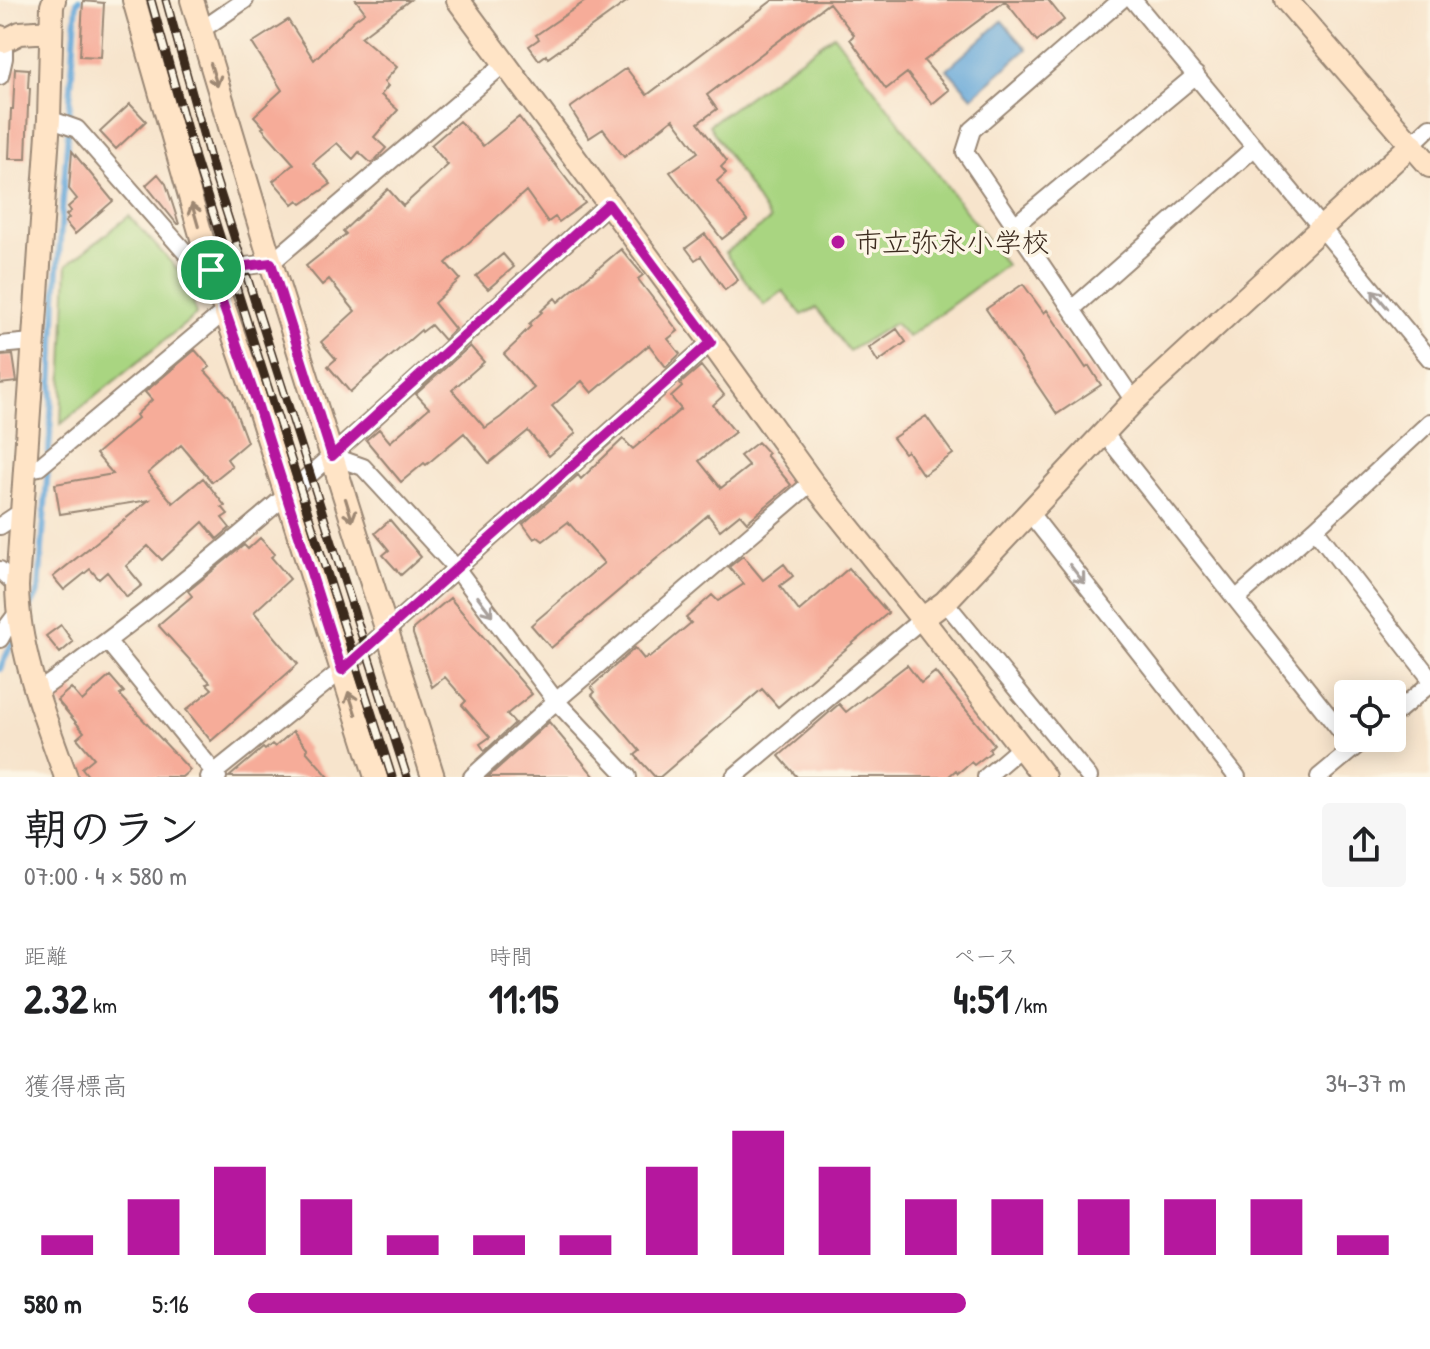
<!DOCTYPE html>
<html lang="ja">
<head>
<meta charset="utf-8">
<style>
  :root { --surface:#fff; --page:#f6f6f6; --text:#202124; --muted:#757577; --accent:#b5179e }
  body { margin:0; font-family:"Patrick Hand","Klee One",sans-serif; background:var(--page); color:var(--text); height:100vh; display:flex; flex-direction:column; font-size:30px; white-space:nowrap }
  * { box-sizing:border-box; margin:0 }
  p { font-size:26px; color:var(--muted) }
  .icon { flex:none; width:44px; height:44px; fill:none; stroke:currentColor; stroke-width:2; stroke-linecap:round; stroke-linejoin:round }
  .map { position:relative; height:777px; overflow:hidden }
  .side { display:flex; flex-direction:column; background:var(--surface); flex:1 }
  .side>* { flex:none }
  .fabs { position:absolute; left:1334px; top:680px; display:grid; gap:16px }
  .fabs a { display:grid; place-items:center; width:72px; height:72px; border-radius:8px; background:var(--surface); box-shadow:0 4px 20px #0003; font-size:40px }
  .pin { position:absolute; display:grid; place-items:center; width:68px; height:68px; color:#fff; margin:-34px; border:4px solid #fff; border-radius:50%; box-shadow:0 2px 8px #0007 }
  .round { display:grid; place-items:center; flex:none; width:84px; height:84px; border-radius:8px; background:var(--page) }
  .overview { display:flex; align-items:center; justify-content:space-between; height:136px; padding:0 24px }
  h1 { font-size:44px; font-weight:700; line-height:60px }
  .stats { display:grid; grid-template-columns:repeat(3,1fr); gap:12px; height:136px; padding:8px 24px }
  .stats div { display:grid; align-content:center }
  .stats b { font-size:40px; font-weight:700 }
  .stats small { font-size:22px; font-weight:400 }
  .stats p { font-size:22px }
  .chart { height:224px; padding:16px 24px }
  .chart p { display:flex; justify-content:space-between }
  .chart svg { width:100%; height:144px; margin-top:8px; stroke:var(--accent); stroke-width:6 }
  ul { padding:0 24px; list-style:none; font-size:26px }
  li { display:grid; grid-template-columns:128px 96px 1fr; align-items:center; height:60px }
  li i { height:20px; border-radius:10px; background:var(--accent) }
  .map>svg:first-child { display:block }
  .green { fill:#a9d581; stroke:#728050; stroke-width:2 }
  .water { fill:#65a7d9; stroke:#50687c; stroke-width:2 }
  .lines { fill:none; stroke-linecap:round; stroke-linejoin:round }
  .stream { stroke:#65a7d9; stroke-width:6 }
  .building { fill:#f6ac99 }
  .street-casing { stroke:#998775; stroke-width:20 }
  .secondary-casing { stroke:#998775; stroke-width:26 }
  .street { stroke:#fff; stroke-width:16 }
  .secondary { stroke:#ffe4c6; stroke-width:22 }
  .rail-casing { stroke:#3b2a1e; stroke-width:9 }
  .rail { stroke:#fcf5e5; stroke-width:6; stroke-dasharray:18; stroke-linecap:butt }
  .oneway { stroke:#9d8772 }
  .oneway2 { stroke:#a79f9a }
  .route-casing { stroke:#fff; stroke-width:16 }
  .route { stroke:#b5179e; stroke-width:10 }
  .poi-dot { fill:#b5179e; stroke:#fcf5e5; stroke-width:3 }
  .labels { text-anchor:middle; dominant-baseline:central; stroke-width:7; stroke-linejoin:round; paint-order:stroke }
  .poi-label { font-size:28px; fill:#3b2a1e; stroke:#fcf5e5; text-anchor:start }
</style>
</head>
<body>
<div class="map">
<svg width="1430" height="777" viewBox="0 0 1430 777">
  <rect width="100%" height="100%" fill="#fcf5e5"/>
  <filter id="ink" filterUnits="userSpaceOnUse"><feTurbulence type="fractalNoise" baseFrequency=".0125" numOctaves="2"/><feDisplacementMap in="SourceGraphic" scale="16" xChannelSelector="R" yChannelSelector="G"/><feConvolveMatrix kernelMatrix="1 2 1 2 8 2 1 2 1" color-interpolation-filters="sRGB"/></filter>
  <filter id="wash" filterUnits="userSpaceOnUse"><feTurbulence type="fractalNoise" baseFrequency=".006" numOctaves="4" result="noise"/><feDisplacementMap in="SourceGraphic" scale="32" xChannelSelector="R" yChannelSelector="G"/><feGaussianBlur stdDeviation="1.8" result="paint"/><feColorMatrix in="noise" values="0 0 0 0 0 0 0 0 0 0 0 0 0 0 0 0 0 1.4 0 .05"/><feComposite in="paint" operator="in"/></filter>
  <g filter="url(#wash)">
    <rect width="100%" height="100%" fill="#f7e4cc"/>
    <path class="green" d="M834 35 1006 265 908 337 895 323 849 351 816 308 802 315 783 291 764 305 725 253 770 220 709 125Z
      M129 216 189 282 196 315 61 424 67 265Z"/>
    <path class="water" d="M1002 21 1027 49 972 97 947 69Z"/>
    <g class="lines">
      <path class="stream" d="M26 616 39 591 50 436 56 298 77 2 79 0
        M0 669 15 636"/>
    </g>
    <g id="blocks">
      <path class="building" d="M356 0H410L361 37 397 67 384 82 388 86 381 95 398 110 374 137 386 148 376 159 371 163 359 152 353 159 337 143 313 163 331 184 302 204 298 200 293 204 273 181 294 164 262 128 264 127 254 116 282 90 252 43 288 20 314 60 354 20 365 12Z
        M587 0H629L548 58 546 55 539 60 529 46 539 39 536 35Z
        M773 0H1048L1064 20 1037 41 1005 1 924 61 949 90 932 104 907 73 886 89 850 39 854 35 829 3 707 95 717 109 698 123 727 161 721 167 726 173 717 181 747 220 722 239 670 172 698 152 673 119 624 157 603 129 589 138 570 108 626 68 647 95Z
        M83 1 104 3 101 57 80 56Z
        M15 68 29 69 28 88H30L29 106H28L26 159H9L11 109H13Z
        M130 104 146 121 116 149 100 132Z
        M519 117 585 203 559 222 555 217 548 222 526 191 446 263 460 279 434 303 455 329 444 340 431 325 422 332 421 330 350 392 328 366 336 359 321 342 355 311 329 279 322 285 306 266 346 234 343 231 388 189 403 206 448 165 431 145 459 121 483 146Z
        M72 151 113 201 75 234 65 222 69 218 66 215 71 211 68 207 77 199 69 189Z
        M158 174 166 184 179 224H177L146 185Z
        M705 234 738 280 725 290 701 256 695 260 686 248Z
        M621 249 643 275 638 279 678 331 668 339 680 354 666 367 649 345 592 393 582 381 552 406 576 433 549 456 528 431 489 463 464 433 426 465 424 463 401 482 366 440 379 429 390 442 429 408 416 394 470 346 484 362 452 390 485 428 501 417 534 388 504 354 520 339 519 338 531 326 529 324 542 312 541 311 555 298 558 302Z
        M503 254 514 267 488 289 476 276Z
        M1023 284 1044 313 1047 310 1086 368 1089 366 1101 385 1057 414 986 309Z
        M897 329 906 342 878 362 869 348Z
        M195 350 210 367 205 371 231 399 247 442 227 459 232 466 212 482 181 445 148 473 173 503 203 478 225 506 222 507 228 514 222 518 230 528 217 539 203 522 162 560 148 546 126 566 142 585 127 597 107 572 99 579 90 569 64 590 53 577 149 500 60 514 55 484 113 474 96 454 138 418 136 415 152 400 145 392Z
        M13 355 17 382 0 384V356Z
        M701 366 724 395 713 405 735 432 699 461 721 488 749 466 740 456 758 442 768 453 766 455 791 485 747 522 740 514 720 530 708 515 551 648 531 625 604 563 568 522 543 541 538 537 534 539 523 524 578 475 581 479 623 439 633 449 681 409 671 397 682 387 680 384Z
        M926 416 953 454 923 475 907 451 904 453 893 438Z
        M390 520 421 557 401 575 383 555 389 550 375 533Z
        M260 538 275 554 271 557 290 579 254 612 298 664 211 741 186 710 212 689 207 684 210 682 158 625 192 596 188 591 244 545 248 549Z
        M743 556 763 580 784 564 793 576 780 586 799 611 849 568 888 613 778 707 762 689 660 777H655L635 755 640 751 592 695 595 692 591 687 635 648 644 659 648 656 649 658 691 623 686 618 712 595 718 601 744 584 729 567Z
        M450 598 532 694 507 714 515 723 485 751 480 744 490 737 462 705 466 701 445 677 432 687 413 634V629Z
        M61 625 73 642 60 653 46 636Z
        M907 665 921 683 935 672 994 744 989 749 991 752 974 765 971 762 958 773 956 770 948 777H797L779 756 839 704 846 712Z
        M110 676 124 692 120 695 190 770 182 777H89L82 768 94 758 77 738 84 732 57 700 71 688 82 701Z
        M549 722 595 777H488Z
        M293 731 308 749 306 751 329 777H229L263 748 265 750 272 744 275 747Z"/>
    </g>
  </g>
  <g filter="url(#ink)">
    <use href="#blocks" fill-opacity="0" stroke="#998775" stroke-width="2"/>
    <g class="lines">
      <g class="street-casing">
        <path id="street" d="M1121 0 972 130 965 152 1134 401
          M1133 0 1430 359
          M200 31 245 0
          M0 76 4 58V41
          M49 119 77 129 193 261 211 270 271 263 505 63
          M1412 144 1430 127
          M1015 225 1196 75
          M1072 309 1255 147
          M0 345 32 342
          M1104 433 1354 748
          M332 456 363 467 456 568 556 701 628 777
          M26 469 39 467 225 311
          M1029 512 1237 777
          M0 526 15 516 23 514
          M1315 529 1430 678
          M0 570 17 586
          M1236 599 1315 529 1430 422
          M945 602 1089 777
          M0 639 6 628 18 612
          M108 642 218 777
          M36 693C241 548 423 373 608 204
          M1392 716 1430 684
          M209 777 342 670 711 342
          M472 777 556 701 812 482
          M734 777 922 619
          M986 777 1020 748
          M1319 777 1366 738"/>
      </g>
      <g class="secondary-casing">
        <path id="secondary" d="M54 0 52 6 49 119 17 586C18 652 44 715 66 777
          M134 0 211 270 255 397 376 777
          M192 0 271 263 433 777
          M458 0 711 342 812 482 922 619 1044 777
          M1286 0 1430 166
          M0 37 4 41 20 33 51 31
          M922 619 945 602 1134 401 1412 144"/>
      </g>
      <use href="#street" class="street"/>
      <use href="#secondary" class="secondary"/>
      <g class="rail-casing">
        <path id="rail" d="M151 0 195 158 392 777
          M166 0 216 180 407 777"/>
      </g>
      <use href="#rail" class="rail"/>
    </g>
    <defs><path id="oneway-shaft" d="M-6 0H5M1.5-3L5.5 0L1.5 3" fill="none" stroke-width="1.6" stroke-linecap="round" stroke-linejoin="round" transform="scale(2)"/></defs>
    <g class="oneway">
      <use href="#oneway-shaft" transform="translate(214 75) rotate(73)"/>
      <use href="#oneway-shaft" transform="translate(195 215) rotate(-106)"/>
      <use href="#oneway-shaft" transform="translate(349 510) rotate(73)"/>
      <use href="#oneway-shaft" transform="translate(352 703) rotate(-108)"/>
    </g>
    <g class="oneway2">
      <use href="#oneway-shaft" transform="translate(1380 299) rotate(-130)"/>
      <use href="#oneway-shaft" transform="translate(1077 574) rotate(52)"/>
      <use href="#oneway-shaft" transform="translate(485 606) rotate(53)"/>
    </g>
  </g>
  <g class="lines" filter="url(#ink)">
    <g class="route-casing">
      <path id="route" d="M608 204 711 342 342 670 255 397 211 270 271 263 332 456Z"/>
    </g>
    <use href="#route" class="route"/>
  </g>
  <circle class="poi-dot" cx="838" cy="242" r="8"/>
  <g class="labels">
    <g class="poi-label">
      <text x="854" y="242">市立弥永小学校</text>
    </g>
  </g>
</svg>
<div class="fabs">
<a><svg class="icon" aria-label="locate" viewBox="0 0 24 24"><circle cx="12" cy="12" r="6"/><path d="M12 2v4M12 18v4M2 12h4M18 12h4"/></svg></a>
</div>
<div class="pin" style="left:211px;top:270px;background:#1e9e55"><svg class="icon" aria-label="arrive" viewBox="0 0 24 24"><path d="M6 21V4h12l-3 4 3 4H6"/></svg></div>
</div>
<section class="side">
<div class="overview"><div><h1>朝のラン</h1><p>07:00 · 4 × 580 m</p></div><a class="round"><svg class="icon" aria-label="share" viewBox="0 0 24 24"><path d="M12 15V3M7 8l5-5 5 5M5 13v7h14v-7"/></svg></a></div>
<div class="stats">
<div><p>距離</p><b>2.32<small> km</small></b></div>
<div><p>時間</p><b>11:15</b></div>
<div><p>ペース</p><b>4:51<small> /km</small></b></div>
</div>
<div class="chart"><p><span>獲得標高</span>34–37 m</p>
<svg viewBox="0 0 160 44" preserveAspectRatio="none"><path d="M5 44V38M15 44V27M25 44V17M35 44V27M45 44V38M55 44V38M65 44V38M75 44V17M85 44V6M95 44V17M105 44V27M115 44V27M125 44V27M135 44V27M145 44V27M155 44V38"/></svg>
</div>
<ul>
<li><b>580 m</b>5:16<i style="width:62%"></i></li>
</ul>
</section>
</body>
</html>
